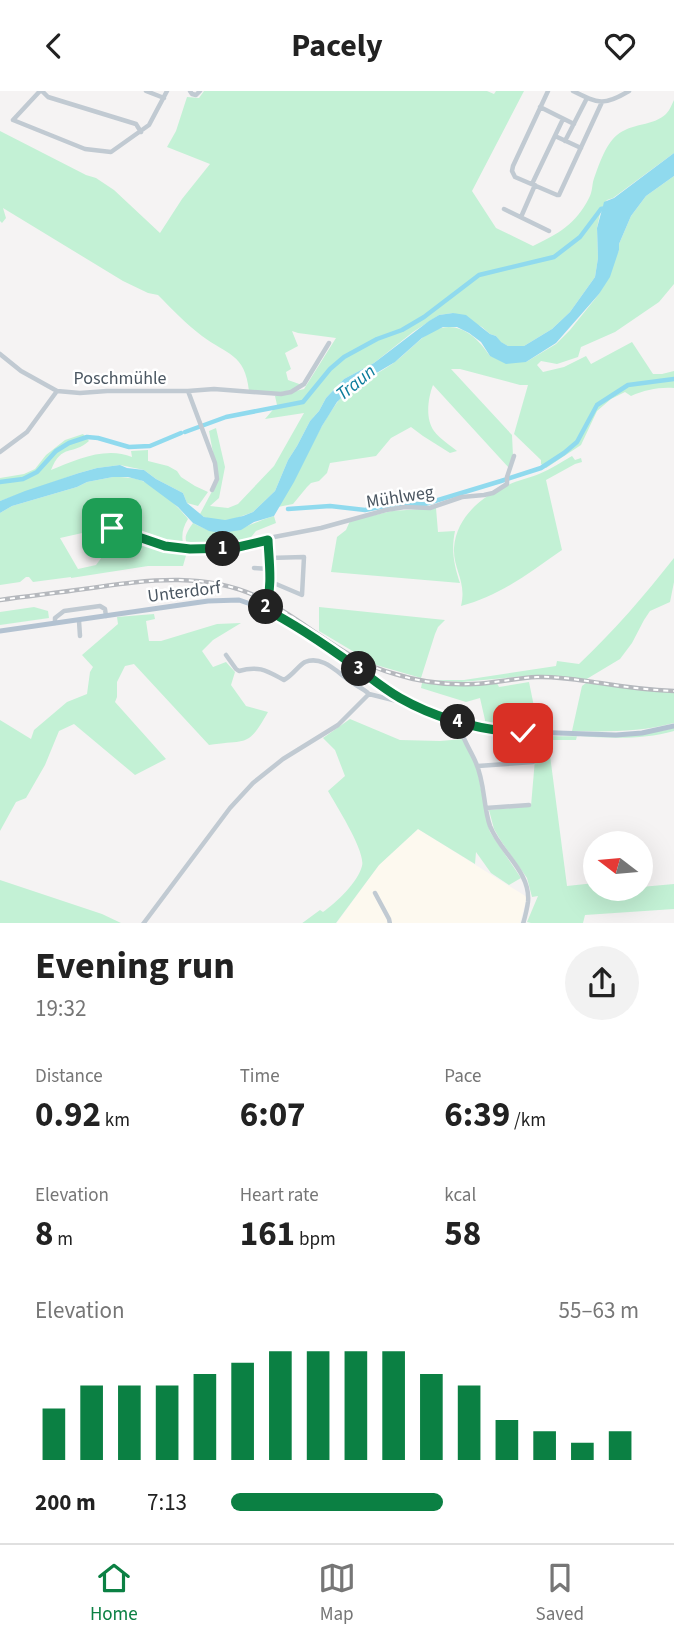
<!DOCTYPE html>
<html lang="en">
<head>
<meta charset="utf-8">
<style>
  :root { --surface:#fff; --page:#f2f2f2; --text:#222; --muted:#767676; --line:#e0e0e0; --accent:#0b8043 }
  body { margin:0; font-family:"Source Sans 3",sans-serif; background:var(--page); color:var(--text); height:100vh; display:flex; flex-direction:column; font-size:26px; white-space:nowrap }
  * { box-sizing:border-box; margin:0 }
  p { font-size:23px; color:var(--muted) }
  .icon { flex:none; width:38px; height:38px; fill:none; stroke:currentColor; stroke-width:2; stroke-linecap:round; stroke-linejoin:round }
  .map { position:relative; height:832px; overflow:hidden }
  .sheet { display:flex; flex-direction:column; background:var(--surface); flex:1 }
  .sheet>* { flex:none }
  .needle { width:46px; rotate:286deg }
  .controls { position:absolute; left:583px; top:740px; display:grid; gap:14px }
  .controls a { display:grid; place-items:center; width:70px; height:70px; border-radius:50%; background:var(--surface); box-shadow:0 7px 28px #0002; font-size:35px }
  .pin { position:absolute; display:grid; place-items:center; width:60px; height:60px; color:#fff; margin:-30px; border-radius:14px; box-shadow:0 4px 10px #0006 }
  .km { position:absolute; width:35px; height:35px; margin:-18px; border-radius:50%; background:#222; color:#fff; font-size:19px; line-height:35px; text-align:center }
  .round { display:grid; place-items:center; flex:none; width:74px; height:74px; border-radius:37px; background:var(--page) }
  .summary { display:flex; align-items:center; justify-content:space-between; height:119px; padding:0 35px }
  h1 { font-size:38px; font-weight:700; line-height:52px }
  .metrics { display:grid; grid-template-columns:repeat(3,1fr); gap:10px; height:119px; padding:7px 35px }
  .metrics div { display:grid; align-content:center }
  .metrics b { font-size:35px; font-weight:700 }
  .metrics small { font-size:19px; font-weight:400 }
  .metrics p { font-size:19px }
  .chart { height:196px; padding:14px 35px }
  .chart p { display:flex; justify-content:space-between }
  .chart svg { width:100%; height:126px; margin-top:7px; stroke:var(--accent); stroke-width:6 }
  ul { padding:0 35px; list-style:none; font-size:23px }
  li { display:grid; grid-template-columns:112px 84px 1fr; align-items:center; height:52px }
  li i { height:18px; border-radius:9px; background:var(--accent) }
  header { display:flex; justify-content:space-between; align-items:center; height:91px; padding:0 35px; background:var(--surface); font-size:32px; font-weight:700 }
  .menu { display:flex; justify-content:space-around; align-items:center; height:98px; border-top:2px solid var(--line); background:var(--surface); font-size:19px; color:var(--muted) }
  .menu a { display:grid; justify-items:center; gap:4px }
  .menu .current { color:var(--accent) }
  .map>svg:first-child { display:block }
  .commercial { fill:#fdf9ef }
  .green { fill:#c3f1d5 }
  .water { fill:#90daee }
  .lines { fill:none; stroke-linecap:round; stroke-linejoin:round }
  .canal { stroke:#90daee; stroke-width:4.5 }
  .minor { stroke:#c1cad2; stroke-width:4.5 }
  .major { stroke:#b3c2d1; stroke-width:5 }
  .rail-casing { stroke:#b5b8bd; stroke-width:4.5 }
  .rail { stroke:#fff; stroke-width:2; stroke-dasharray:5; stroke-linecap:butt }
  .route-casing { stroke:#fff; stroke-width:14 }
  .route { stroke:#0b8043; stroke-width:9 }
  .labels { text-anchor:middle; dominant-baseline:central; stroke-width:5; stroke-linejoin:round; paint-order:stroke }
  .street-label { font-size:18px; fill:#4a5661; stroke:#fff }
  .water-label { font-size:19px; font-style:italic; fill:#0c7c9b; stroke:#fff }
</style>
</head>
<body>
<header><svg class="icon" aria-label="back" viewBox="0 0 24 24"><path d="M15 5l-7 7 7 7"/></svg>Pacely<svg class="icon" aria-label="heart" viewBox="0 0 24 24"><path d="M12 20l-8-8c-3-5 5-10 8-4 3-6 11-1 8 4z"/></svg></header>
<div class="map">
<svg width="674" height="833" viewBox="0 0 674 833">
  <rect width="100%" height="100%" fill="#f5f3f3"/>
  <path class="commercial" d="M418 738 527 806 520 832 336 833 379 774Z"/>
  <path class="green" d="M204 0H487L494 3 496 0H524L472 100 496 137 533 155C558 143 576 133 589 107 592 102 592 96 593 91 598 76 605 54 617 44 631 32 654 35 666 23 670 19 672 13 674 9V62L613 107 607 109 601 118 597 137 598 167 595 186 570 221 552 238 524 255H508L500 251 496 245 490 243 482 236 453 222 439 224 413 241 374 272 344 288 326 307 319 320 310 330 297 355 288 369 275 400 253 421 234 428 225 429H214L204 426 200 423 218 389 209 340 216 337 225 376 219 407 210 415 228 417 238 413 274 375 304 322 265 328 277 314 275 305 304 298 336 247 298 242 292 240 298 255 285 262 291 278 286 281 288 289 302 294C282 305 270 301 249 300 245 262 227 264 202 245 186 233 172 218 158 204L148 202 123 190 3 117 6 127 2 132 0 130V40L86 84 96 87 114 99 160 142 182 108 210 73 167 56 176 40 187 6 199 7Z
    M674 85V193L659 211 615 241 581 256 578 266 557 273 541 270 537 274 543 281 564 276 586 265 591 273 632 251 653 283H662L674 280V297C658 296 645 299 631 305L625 301 611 308 597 320 581 354 546 377 541 373V369L514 343 528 294H520L460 278H451L512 344 513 365 509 377 433 294C428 307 425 328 434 340 440 348 450 354 457 360L450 362 423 345 411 336 391 347 376 365 330 372 327 382 319 390 311 392 307 396 293 413 278 416C299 383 313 345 336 313 350 294 372 287 392 273 402 266 410 257 420 249 448 224 472 238 490 265L526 271 556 253 570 239 599 203 619 159V153L631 125 646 105Z
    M83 343 89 350C72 365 62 352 51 379 75 369 106 355 132 366L131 360 148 359V370L168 375 177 380 181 386 195 395 208 401 198 415 187 412 183 402 156 388 144 379 120 374 97 377 79 382 0 410V387L24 383 35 378 46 364 65 349Z
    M572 365 575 369 581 367 582 371 575 373 546 389 562 459C529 482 500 505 461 515 467 490 453 479 454 457 456 426 482 405 508 394 518 389 529 387 539 383 551 378 561 371 572 365Z
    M113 386C122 386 131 386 140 389 157 395 177 414 188 428 182 438 181 445 184 457L171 456 109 436 60 447 78 478 96 474 108 458 141 449 171 459 187 461 183 475H148L71 487V486L33 491 29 486H26L20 491 0 494V422L12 415 77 396 87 391Z
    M436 417 438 441 455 440C451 459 454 474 460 492L331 481 337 446 346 439 350 430 392 420Z
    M274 425 276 432 256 440 248 450 229 455 191 456C181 449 187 441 193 432 227 451 241 435 274 425Z
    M674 467V491L670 511 650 520 644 529 632 552 620 568 585 589 537 584 462 591 430 589H464L556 575 557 570 579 573C614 540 644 505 674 467Z
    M34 516 48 520 49 527 0 534V521Z
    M319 516 445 529 438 536 435 543 421 587 376 574 319 540Z
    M154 523 155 528 146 530 149 550H161L217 533 241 532 213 549 202 560 213 576 226 571 235 581 231 594 246 615 268 621C247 658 247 648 209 654L134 573 125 575 117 591V606L115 611 166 668 135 684 74 633 59 640 45 674 26 707 16 711 0 740V629L31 648 34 639 67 611 87 603 90 581 93 576 82 564 118 533 117 526Z
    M529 591 539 640 484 635 485 629 480 607 466 611 421 597 422 592C448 594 471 595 497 592L499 596Z
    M586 592 674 602V632C640 641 607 641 572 640L582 595Z
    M350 628 400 649 440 650 463 648 477 677 487 730 490 741 521 787 509 794 491 782 476 761 475 773 418 738 379 774 336 832 301 833 320 819 323 821C336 812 358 791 362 775 366 761 336 714 328 700L345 685 335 659 323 647Z
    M674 637V640C642 649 610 647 577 645L576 649H548L567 795 595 792V798L600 799 640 798 641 796 674 793V818L585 824 583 832H531L527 831 538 805 532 806 527 787 501 750 494 738 489 719 531 715 537 645C583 645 629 648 674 637Z
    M0 789 102 823 121 832H0Z"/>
  <path class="water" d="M674 62V85L646 105 631 125 619 153V159L610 186 599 203 556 252 526 271 506 273 490 265 481 251 469 242 457 236H443L422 247 395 271 353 296 337 311 322 335 294 391 274 425 254 431 241 439 221 442 209 440 193 432 178 416 143 390 128 386H113L87 391 77 396 12 415 0 422V410L25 400 79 382 97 377 120 374 127 377 144 379 156 388 183 402 187 412 204 426 225 429 243 425 253 421 275 400 288 369 297 355 310 330 319 320 326 307 344 288 374 272 429 230 439 224 453 222 466 224 490 243 496 245 501 251 508 255H524L552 238 570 221 595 186 598 167 597 137 604 111 614 107Z"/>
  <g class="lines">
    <path class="canal" d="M185 341 226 326 303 311 330 278 344 266 377 248 402 239 424 226 479 184 554 166 580 146 601 118 606 117
      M0 391 23 388 37 381 56 360 69 352 87 346 98 347 129 356 150 355 181 342
      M288 418 330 415 365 419 396 413H425L501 390 541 377 564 362 577 351 597 314 628 294 674 288"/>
    <path class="minor" d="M40 0 13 29 85 58 111 61 149 34 167 0
      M42 0 48 6 136 33 141 41
      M146 0 164 7
      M190 0 192 3 196 4 200 0
      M548 0 513 75 512 80 515 86 557 104H559L602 11
      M573 0C599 13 604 15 629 0
      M540 16 574 33
      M555 45 581 57
      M565 50 587 7
      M532 93 563 28
      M504 118 549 140
      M521 126 535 94
      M0 263 21 280 57 300 80 302 107 300H188L214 298 281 303 291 301 304 293 329 252
      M188 300 215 372 217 388 212 399
      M0 361 27 341 57 300
      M86 445 103 438 112 437 165 455 189 458 234 457 268 449 274 446 321 437 386 419 405 416 430 417 462 406 484 404 493 402 507 393V386L514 365
      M269 467 304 466 302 504 269 490
      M254 477 269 478
      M265 518C273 497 269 471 268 449
      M79 530 80 545
      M55 532V527L64 520 100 515 105 518 106 525
      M226 564 236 578 239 580C259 574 267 580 284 589 293 584 298 575 305 571 322 564 337 581 350 590 356 595 363 597 369 603
      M461 632C460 646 471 659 476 672 485 692 483 715 490 735 500 761 531 781 528 811 527 818 525 826 523 833
      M478 675 533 671
      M486 717 529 714
      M375 802 389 828 390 833
      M143 833 230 717 253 692 283 668 338 634 369 603 397 610 400 607"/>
    <path class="major" d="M0 540 208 510 239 509 265 518 333 560 400 607 427 620 461 632 500 640 616 644 642 642 674 635"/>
    <g class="rail-casing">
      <path id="rail" d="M0 509C28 505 56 502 84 498 146 489 209 479 266 510 309 533 346 570 395 583 420 591 447 594 473 593 495 592 516 587 537 586 558 585 579 589 600 592 625 596 649 599 674 600"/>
    </g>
    <use href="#rail" class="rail"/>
  </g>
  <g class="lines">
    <g class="route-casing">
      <path id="route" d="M112 437 165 455 190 458 234 457 268 449C269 471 273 497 265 518 297 534 327 555 356 576 370 586 384 598 400 607 437 628 481 639 523 642"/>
    </g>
    <use href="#route" class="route"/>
  </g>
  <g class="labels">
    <g class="street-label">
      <text x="120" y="287">Poschmühle</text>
      <text transform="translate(400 406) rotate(-9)">Mühlweg</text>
      <text transform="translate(184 501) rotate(-7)">Unterdorf</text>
    </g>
    <g class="water-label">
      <text transform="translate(356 292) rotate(-39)">Traun</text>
    </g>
  </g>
</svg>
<div class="controls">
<a><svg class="needle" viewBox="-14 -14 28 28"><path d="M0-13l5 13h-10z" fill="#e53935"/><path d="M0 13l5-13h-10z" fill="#767676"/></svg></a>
</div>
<div class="pin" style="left:112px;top:437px;background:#1e9e55"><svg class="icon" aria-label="arrive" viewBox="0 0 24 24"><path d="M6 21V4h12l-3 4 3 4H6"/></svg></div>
<div class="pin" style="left:523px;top:642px;background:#d93025"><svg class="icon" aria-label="check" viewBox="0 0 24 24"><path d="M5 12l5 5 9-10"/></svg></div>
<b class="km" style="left:223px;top:458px">1</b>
<b class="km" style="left:266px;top:516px">2</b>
<b class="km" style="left:359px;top:578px">3</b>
<b class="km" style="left:458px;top:631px">4</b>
</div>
<section class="sheet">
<div class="summary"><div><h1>Evening run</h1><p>19:32</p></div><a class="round"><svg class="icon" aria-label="share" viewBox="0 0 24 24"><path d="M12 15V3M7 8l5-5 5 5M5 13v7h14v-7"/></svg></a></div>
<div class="metrics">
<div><p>Distance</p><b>0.92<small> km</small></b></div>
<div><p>Time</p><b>6:07</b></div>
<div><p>Pace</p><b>6:39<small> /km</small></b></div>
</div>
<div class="metrics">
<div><p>Elevation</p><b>8<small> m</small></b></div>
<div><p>Heart rate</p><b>161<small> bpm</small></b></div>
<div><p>kcal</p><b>58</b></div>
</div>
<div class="chart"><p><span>Elevation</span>55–63 m</p>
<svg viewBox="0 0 160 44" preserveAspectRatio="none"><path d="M5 44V26M15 44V18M25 44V18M35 44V18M45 44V14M55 44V10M65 44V6M75 44V6M85 44V6M95 44V6M105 44V14M115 44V18M125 44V30M135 44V34M145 44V38M155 44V34"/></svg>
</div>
<ul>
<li><b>200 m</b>7:13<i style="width:52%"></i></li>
</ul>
</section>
<nav class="menu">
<a class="current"><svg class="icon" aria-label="home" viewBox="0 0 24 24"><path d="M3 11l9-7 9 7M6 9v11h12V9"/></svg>Home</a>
<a><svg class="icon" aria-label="map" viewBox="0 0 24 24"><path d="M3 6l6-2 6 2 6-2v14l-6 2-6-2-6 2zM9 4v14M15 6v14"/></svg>Map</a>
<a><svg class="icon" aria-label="saved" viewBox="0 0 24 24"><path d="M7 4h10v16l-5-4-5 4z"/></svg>Saved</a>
</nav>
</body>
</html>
